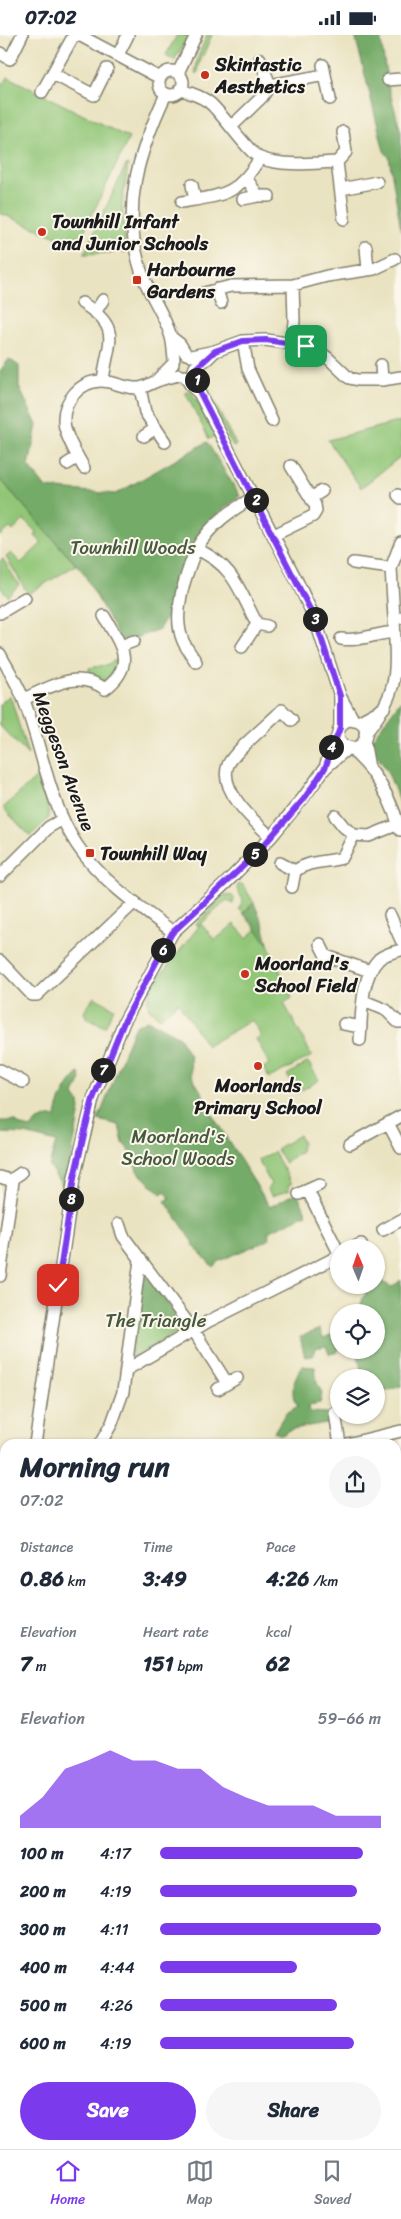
<!DOCTYPE html>
<html lang="en">
<head>
<meta charset="utf-8">
<style>
  :root { --surface:#fff; --page:#f6f6f7; --text:#1f2937; --muted:#747a83; --line:#e0e1e3; --accent:#7c3aed }
  body { margin:0; font-family:Sriracha,sans-serif; background:var(--page); color:var(--text); height:100vh; display:flex; flex-direction:column; font-size:19px; white-space:nowrap }
  * { box-sizing:border-box; margin:0 }
  p { font-size:16px; color:var(--muted) }
  .icon { flex:none; width:28px; height:28px; fill:none; stroke:currentColor; stroke-width:2; stroke-linecap:round; stroke-linejoin:round }
  .map { position:relative; flex:1; overflow:hidden }
  .panel { position:absolute; left:0px; top:1404px; width:401px; height:711px; display:flex; flex-direction:column; background:var(--surface); border-radius:15px 15px 0 0; box-shadow:0 1px 4px #0004 }
  .panel>* { flex:none }
  .needle { width:32px; rotate:358deg }
  .fabs { position:absolute; left:330px; top:1204px; display:grid; gap:10px }
  .fabs a { display:grid; place-items:center; width:55px; height:55px; border-radius:50%; background:var(--surface); box-shadow:0 1px 4px #0004; font-size:25px }
  .pin { position:absolute; display:grid; place-items:center; width:42px; height:42px; color:#fff; margin:-21px; border-radius:10px; box-shadow:0 2px 8px #0006 }
  .km { position:absolute; width:25px; height:25px; margin:-12px; border-radius:50%; background:#222; color:#fff; font-size:14px; line-height:25px; text-align:center }
  .round { display:grid; place-items:center; flex:none; width:52px; height:52px; border-radius:26px; background:var(--page) }
  .head { display:flex; align-items:center; justify-content:space-between; height:85px; padding:0 20px }
  h1 { font-size:28px; font-weight:700; line-height:38px }
  .stats { display:grid; grid-template-columns:repeat(3,1fr); gap:8px; height:85px; padding:5px 20px }
  .stats div { display:grid; align-content:center }
  .stats b { font-size:21px; font-weight:700 }
  .stats small { font-size:14px; font-weight:400 }
  .stats p { font-size:14px }
  .chart { height:140px; padding:10px 20px }
  .chart p { display:flex; justify-content:space-between }
  .chart svg { width:100%; height:90px; margin-top:5px; fill:var(--accent); opacity:.7 }
  .cta { display:flex; gap:10px; margin-top:auto; padding:10px 20px }
  .cta a { flex:1; height:58px; border-radius:30px; background:var(--accent); color:#fff; font-size:20px; font-weight:700; line-height:58px; text-align:center }
  .cta a+a { background:var(--page); color:var(--text) }
  ul { padding:0 20px; list-style:none; font-size:16px }
  li { display:grid; grid-template-columns:80px 60px 1fr; align-items:center; height:38px }
  li i { height:12px; border-radius:6px; background:var(--accent) }
  .status { display:flex; justify-content:space-between; align-items:center; height:35px; padding:0 25px; background:var(--surface); direction:ltr }
  .status svg { height:14px; fill:currentColor }
  .menu { display:flex; justify-content:space-around; align-items:center; height:70px; border-top:1px solid var(--line); background:var(--surface); font-size:14px; color:var(--muted) }
  .menu a { display:grid; justify-items:center; gap:2px }
  .menu .active { color:var(--accent) }
  .map>svg:first-child { display:block }
  .green { fill:#91c677; stroke:#56714a }
  .forest { fill:#74ab68; stroke:#486442 }
  .lines { fill:none; stroke-linecap:round; stroke-linejoin:round }
  .minor-casing { stroke:#83806e; stroke-width:14 }
  .minor { stroke:#fff; stroke-width:11 }
  .route-casing { stroke:#fff; stroke-width:10 }
  .route { stroke:#7c3aed; stroke-width:6 }
  .poi-dot { fill:#c8321e; stroke:#fbf7ec; stroke-width:2 }
  .labels { text-anchor:middle; dominant-baseline:central; stroke-width:4; stroke-linejoin:round; paint-order:stroke }
  .poi-label { font-size:19px; font-weight:bold; fill:#1c1c1c; stroke:#fbf7ec; text-anchor:start }
  .park-label { font-size:19px; fill:#45583c; stroke:#fbf7ec }
  .street-label { font-size:19px; fill:#1c1c1c; stroke:#fbf7ec }
</style>
</head>
<body>
<div class="status"><b>07:02</b><svg viewBox="0 0 49 12"><path d="M0 12V9h3v3zM5 12V6h3v6zM10 12V3h3v9zM15 12V0h3v12zM26 1h20v11H26zM47 4h2v5h-2z"/></svg></div>
<div class="map">
<svg width="401" height="2114" viewBox="0 0 401 2114">
  <rect width="100%" height="100%" fill="#fbf7ec"/>
  <filter id="ink" filterUnits="userSpaceOnUse"><feTurbulence type="fractalNoise" baseFrequency=".02" numOctaves="2"/><feDisplacementMap in="SourceGraphic" scale="10" xChannelSelector="R" yChannelSelector="G"/><feConvolveMatrix kernelMatrix="1 2 1 2 8 2 1 2 1" color-interpolation-filters="sRGB"/></filter>
  <filter id="wash" filterUnits="userSpaceOnUse"><feTurbulence type="fractalNoise" baseFrequency=".0096" numOctaves="4" result="noise"/><feDisplacementMap in="SourceGraphic" scale="20" xChannelSelector="R" yChannelSelector="G"/><feGaussianBlur stdDeviation="1.12" result="paint"/><feColorMatrix in="noise" values="0 0 0 0 0 0 0 0 0 0 0 0 0 0 0 0 0 1.4 0 .05"/><feComposite in="paint" operator="in"/></filter>
  <g filter="url(#wash)">
    <rect width="100%" height="100%" fill="#eae3c1"/>
    <path class="green" d="M177 0H191L174 25 166 20Z
      M207 0H212L200 27 198 37 195 39 198 22Z
      M8 42 129 103 77 211 0 178V47L4 49Z
      M126 130H128L122 171 126 217 84 219Z
      M204 347H206L213 365 236 410 233 412 210 366Z
      M190 355 218 400 209 404 185 357Z
      M401 386V421L361 453 328 405Z
      M0 444 76 530 28 559 6 522 11 518 21 528 42 508 35 501 37 498 24 485 13 496 10 493 0 501Z
      M3 524 19 550 8 561 0 552V526Z
      M118 624 119 632 105 647 90 639 89 633 106 630Z
      M10 660 28 720 0 691V669Z
      M38 741 48 772 49 783 30 801 3 773Z
      M238 849 243 850 254 868 243 878 239 874 243 865 237 854Z
      M224 860H231L234 863 233 869 227 865 201 889 215 905 234 889 247 903 257 894 268 909 292 963 284 968 312 1021 269 1043 263 1033 269 1029 256 1004 261 1001 252 985 207 1011 178 967 160 983 149 974 147 965 152 951 200 890H195Z
      M94 962 114 973 105 992 87 984 84 977Z
      M308 1027 319 1045 297 1058 287 1040Z
      M299 1100 302 1107 301 1117 285 1128 276 1114Z
      M274 1117 292 1149 288 1150 290 1155 272 1161 267 1154 271 1149 258 1125Z
      M142 1235 186 1292 131 1323Z
      M396 1656H401V1804L396 1805Z"/>
    <path class="forest" d="M355 0H380L388 50 401 97V195L389 122 384 116Z
      M9 324 19 331V352L37 390 29 431 46 453 116 459 207 407 240 461 215 481 203 494 194 507 174 570 159 594 129 606 120 604 83 537 0 444V336Z
      M401 665V774C395 754 387 729 371 715L372 704Z
      M254 868 263 889 268 909 243 878Z
      M147 985 179 1002 190 1021 191 1040 208 1068 206 1070 270 1172 297 1157 307 1179 268 1197 270 1204 219 1226 213 1232 193 1210 194 1208 165 1166 170 1163 165 1156 161 1159 137 1136 133 1120 123 1108 119 1090 98 1085 134 992Z
      M79 1038 81 1044 74 1060 79 1067 80 1075 68 1140 70 1146 66 1150 61 1149 49 1131 56 1107 25 1099 0 1098V1086H15L21 1091 32 1093 36 1087 48 1082H56C57 1068 68 1047 79 1038Z
      M142 1235 177 1280C158 1295 155 1283 136 1285Z
      M376 1244 392 1252 401 1245V1351L376 1360V1342H363L357 1315H376V1278L359 1277 363 1263 371 1250H376Z
      M320 1294 323 1303 339 1297 338 1317 329 1319 326 1311 315 1313 313 1321 305 1322 300 1302Z
      M302 1331 315 1332 317 1348 322 1358 320 1368 309 1370 310 1377 329 1378 332 1384 331 1387 292 1394 282 1400 274 1397 285 1379 298 1371C288 1360 295 1341 302 1331Z"/>
  </g>
  <g filter="url(#ink)">
    <g class="lines">
      <g class="minor-casing">
        <path id="minor" d="M79 0 160 43
          M0 18 10 24 22 0
          M118 20 128 0
          M260 24 270 50
          M323 30 330 64
          M159 48a12 12 0 1 1 24 0a12 12 0 1 1-24 0Z
          M178 38 196 0
          M53 39 94 60 107 34
          M388 45 401 44
          M180 54C191 59 203 61 211 69 224 81 249 118 260 123 284 132 312 128 337 127L344 184
          M42 57 74 0
          M166 59C138 119 120 173 142 239 150 261 165 280 171 302 173 309 173 317 174 324
          M232 91 262 62 270 50 325 40
          M337 127 346 117 343 97
          M247 144 258 161H269
          M192 150 195 165
          M341 154 377 147
          M243 164 258 161
          M182 167C223 160 237 161 260 123
          M366 212 368 235
          M217 254 221 268
          M204 258 231 251 293 250 327 241 374 234 395 224
          M82 268C124 294 107 307 103 346
          M96 276 103 265
          M171 302 180 309 186 319
          M243 306 248 334 272 386
          M292 309 294 286 293 250
          M191 321 215 316 243 306 266 305 306 311 317 315 328 323 349 343 358 345H382L401 342
          M381 330 382 345
          M195 332 207 324 215 316
          M194 335 199 358 297 546 315 584 340 661 354 686
          M185 341 191 351 199 358
          M156 346 173 329
          M140 353 145 377 165 407
          M144 401 156 393
          M67 429 78 422
          M84 433C71 409 52 384 74 359 81 351 90 346 101 346 113 346 126 354 139 353 146 352 151 348 157 346 164 343 172 342 179 340
          M398 460 401 463
          M254 462C230 476 211 489 196 514 234 530 239 555 257 589L267 591
          M311 463 322 456
          M274 500 313 481 316 476 315 470 291 431
          M353 528 391 533
          M0 578 25 563
          M394 583 391 533 401 507
          M341 604C359 607 376 598 395 597
          M121 611 134 606
          M242 612 257 589
          M0 619C8 634 17 648 23 663 42 711 48 766 77 810 100 845 140 872 173 897
          M196 627C192 620 186 613 183 606 171 578 186 540 196 514
          M24 664C50 652 78 634 105 654 138 629 120 609 104 581
          M338 699a14 14 0 1 1 28 0a14 14 0 1 1-28 0Z
          M358 687 384 673
          M340 693V661
          M365 699C401 655 396 637 394 583H401
          M364 705 369 733
          M351 713C357 721 364 726 370 734 384 752 394 773 400 795
          M325 733 331 712 338 701
          M335 781 344 792 354 800
          M271 802C255 787 218 755 228 730 234 716 270 688 282 675L292 685
          M280 828 295 836
          M295 836C310 825 325 828 342 823L354 800 369 801 399 789
          M0 841 49 792 63 784
          M292 852 295 836
          M390 880 401 905
          M320 909 326 921 370 936
          M0 926 32 960H37L135 867
          M364 966 386 975 398 987H401
          M344 989 361 992
          M360 1005C362 980 360 943 379 924 385 919 393 917 401 915
          M0 1035 23 1047
          M388 1088 401 1113
          M350 1109 401 1081
          M0 1142 13 1146
          M13 1146 15 1142 21 1138
          M308 1156 339 1218
          M299 1159 319 1150
          M119 1189 123 1201 194 1296 227 1348
          M383 1195 401 1185
          M355 1212 361 1209
          M0 1241 13 1146
          M126 1335 209 1286 339 1221
          M218 1354 237 1343
          M335 1378 340 1409
          M35 1409 74 1143 93 1064 124 987 173 897 226 848 271 802 303 763 325 733 349 712
          M100 1409 112 1388 123 1357 140 1225
          M347 1409 401 1396
          M0 1529 5 1530
          M396 1561 401 1560
          M0 1568 5 1557
          M0 1585 5 1588
          M0 1674 5 1675
          M0 1688 5 1686
          M0 1733 5 1742
          M396 1853 401 1857
          M0 1983 5 1959
          M396 2028 401 2032
          M0 2077H5
          M123 2114 124 2110
          M307 2114V2110"/>
      </g>
      <use href="#minor" class="minor"/>
    </g>
  </g>
  <g class="lines" filter="url(#ink)">
    <g class="route-casing">
      <path id="route" d="M58 1250 74 1143 85 1095 93 1064 124 987 172 898 256 819 304 764 325 733 340 693V661L315 584 200 358 194 335 215 316 243 306 266 305 306 311"/>
    </g>
    <use href="#route" class="route"/>
  </g>
  <g class="poi-dot">
    <circle cx="205" cy="40" r="5"/>
    <circle cx="42" cy="197" r="5"/>
    <rect x="132" y="240" width="10" height="10" rx="2.5"/>
    <rect x="85" y="813" width="10" height="10" rx="2.5"/>
    <circle cx="245" cy="939" r="5"/>
    <circle cx="258" cy="1031" r="5"/>
  </g>
  <g class="labels">
    <g class="poi-label">
      <text x="215" y="29">Skintastic<tspan x="215" dy="22">Aesthetics</tspan></text>
      <text x="52" y="186">Townhill Infant<tspan x="52" dy="22">and Junior Schools</tspan></text>
      <text x="147" y="234">Harbourne<tspan x="147" dy="22">Gardens</tspan></text>
      <text x="100" y="818">Townhill Way</text>
      <text x="255" y="928">Moorland's<tspan x="255" dy="22">School Field</tspan></text>
      <text x="258" y="1050" text-anchor="middle">Moorlands<tspan x="258" dy="22">Primary School</tspan></text>
    </g>
    <g class="park-label">
      <text x="133" y="512">Townhill Woods</text>
      <text x="178" y="1101">Moorland's<tspan x="178" dy="22">School Woods</tspan></text>
      <text x="156" y="1285">The Triangle</text>
    </g>
    <g class="street-label">
      <text transform="translate(64 726) rotate(70)">Meggeson Avenue</text>
    </g>
  </g>
</svg>
<div class="fabs">
<a><svg class="needle" viewBox="-14 -14 28 28"><path d="M0-13l5 13h-10z" fill="#e53935"/><path d="M0 13l5-13h-10z" fill="#747a83"/></svg></a>
<a><svg class="icon" aria-label="locate" viewBox="0 0 24 24"><circle cx="12" cy="12" r="6"/><path d="M12 2v4M12 18v4M2 12h4M18 12h4"/></svg></a>
<a><svg class="icon" aria-label="layers" viewBox="0 0 24 24"><path d="M12 4l9 5-9 5-9-5zM3 14l9 5 9-5"/></svg></a>
</div>
<div class="pin" style="left:306px;top:311px;background:#1e9e55"><svg class="icon" aria-label="arrive" viewBox="0 0 24 24"><path d="M6 21V4h12l-3 4 3 4H6"/></svg></div>
<div class="pin" style="left:58px;top:1250px;background:#d93025"><svg class="icon" aria-label="check" viewBox="0 0 24 24"><path d="M5 12l5 5 9-10"/></svg></div>
<b class="km" style="left:197px;top:345px">1</b>
<b class="km" style="left:256px;top:465px">2</b>
<b class="km" style="left:315px;top:584px">3</b>
<b class="km" style="left:331px;top:712px">4</b>
<b class="km" style="left:255px;top:819px">5</b>
<b class="km" style="left:163px;top:915px">6</b>
<b class="km" style="left:103px;top:1035px">7</b>
<b class="km" style="left:71px;top:1164px">8</b>
<section class="panel">
<div class="head"><div><h1>Morning run</h1><p>07:02</p></div><a class="round"><svg class="icon" aria-label="share" viewBox="0 0 24 24"><path d="M12 15V3M7 8l5-5 5 5M5 13v7h14v-7"/></svg></a></div>
<div class="stats">
<div><p>Distance</p><b>0.86<small> km</small></b></div>
<div><p>Time</p><b>3:49</b></div>
<div><p>Pace</p><b>4:26<small> /km</small></b></div>
</div>
<div class="stats">
<div><p>Elevation</p><b>7<small> m</small></b></div>
<div><p>Heart rate</p><b>151<small> bpm</small></b></div>
<div><p>kcal</p><b>62</b></div>
</div>
<div class="chart"><p><span>Elevation</span>59–66 m</p>
<svg viewBox="0 0 160 44" preserveAspectRatio="none"><path d="M0 44V38L10 29L20 15L30 11L40 6L50 11L60 11L70 15L80 15L90 24L100 29L110 33L120 33L130 33L140 38L150 38L160 38V44z"/></svg>
</div>
<ul>
<li><b>100 m</b>4:17<i style="width:92%"></i></li>
<li><b>200 m</b>4:19<i style="width:89%"></i></li>
<li><b>300 m</b>4:11<i style="width:100%"></i></li>
<li><b>400 m</b>4:44<i style="width:62%"></i></li>
<li><b>500 m</b>4:26<i style="width:80%"></i></li>
<li><b>600 m</b>4:19<i style="width:88%"></i></li>
</ul>
<div class="cta"><a>Save</a><a>Share</a></div>
</section>
</div>
<nav class="menu">
<a class="active"><svg class="icon" aria-label="home" viewBox="0 0 24 24"><path d="M3 11l9-7 9 7M6 9v11h12V9"/></svg>Home</a>
<a><svg class="icon" aria-label="map" viewBox="0 0 24 24"><path d="M3 6l6-2 6 2 6-2v14l-6 2-6-2-6 2zM9 4v14M15 6v14"/></svg>Map</a>
<a><svg class="icon" aria-label="saved" viewBox="0 0 24 24"><path d="M7 4h10v16l-5-4-5 4z"/></svg>Saved</a>
</nav>
</body>
</html>
